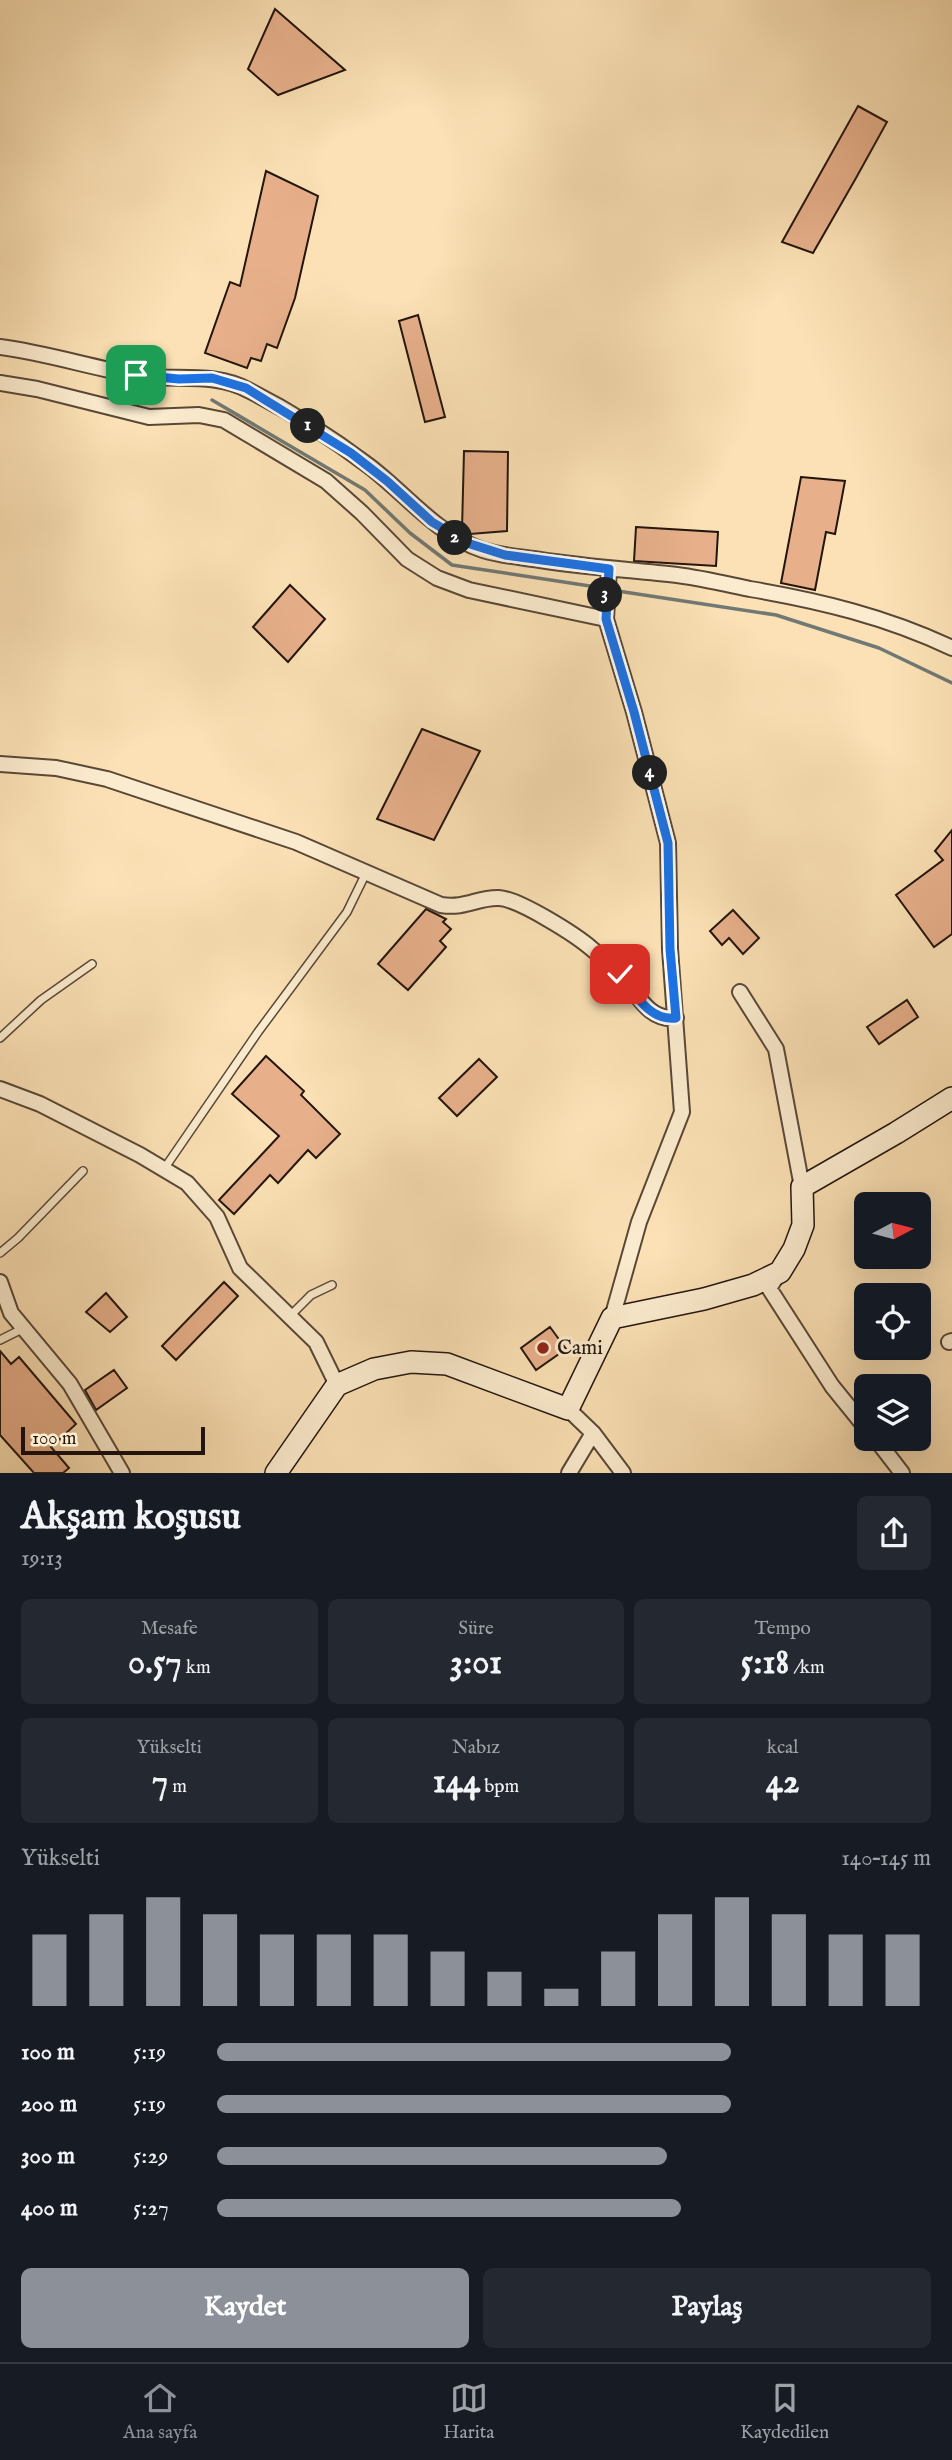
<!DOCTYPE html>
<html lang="tr">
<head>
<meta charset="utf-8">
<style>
  :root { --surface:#171b24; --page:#242831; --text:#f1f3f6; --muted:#9ea1a6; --line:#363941; --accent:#8c9099 }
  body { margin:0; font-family:"IM FELL English",serif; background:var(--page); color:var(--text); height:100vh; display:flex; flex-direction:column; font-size:26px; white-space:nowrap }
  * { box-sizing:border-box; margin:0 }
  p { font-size:23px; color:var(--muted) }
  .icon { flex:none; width:38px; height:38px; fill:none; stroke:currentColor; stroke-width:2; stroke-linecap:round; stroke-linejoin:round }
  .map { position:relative; height:1473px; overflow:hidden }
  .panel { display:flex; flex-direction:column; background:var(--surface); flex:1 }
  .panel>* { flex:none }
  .needle { width:46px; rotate:83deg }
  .fabs { position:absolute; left:854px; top:1192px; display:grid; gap:14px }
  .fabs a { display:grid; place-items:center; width:77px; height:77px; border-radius:10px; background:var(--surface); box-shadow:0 7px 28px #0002; font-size:35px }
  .scale { position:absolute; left:21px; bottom:18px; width:184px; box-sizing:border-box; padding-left:7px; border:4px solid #23150d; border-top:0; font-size:19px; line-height:24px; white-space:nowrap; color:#23150d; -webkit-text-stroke:5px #fceccf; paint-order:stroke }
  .pin { position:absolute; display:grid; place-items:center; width:60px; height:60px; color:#fff; margin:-30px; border-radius:14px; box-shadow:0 4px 10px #0006 }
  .km { position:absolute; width:35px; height:35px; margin:-18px; border-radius:50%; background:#222; color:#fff; font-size:19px; line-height:35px; text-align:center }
  .round { display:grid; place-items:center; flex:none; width:74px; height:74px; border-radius:10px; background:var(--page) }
  .summary { display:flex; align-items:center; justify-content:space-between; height:119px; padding:0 21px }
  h1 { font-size:38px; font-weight:700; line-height:52px }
  .figures { display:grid; grid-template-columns:repeat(3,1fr); gap:10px; height:119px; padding:7px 21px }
  .figures div { display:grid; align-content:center; border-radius:10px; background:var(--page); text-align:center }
  .figures b { font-size:35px; font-weight:700 }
  .figures small { font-size:19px; font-weight:400 }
  .figures p { font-size:19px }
  .chart { height:196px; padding:14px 21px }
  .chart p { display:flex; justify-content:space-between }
  .chart svg { width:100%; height:126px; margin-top:7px; stroke:var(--accent); stroke-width:6 }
  .primary-button { display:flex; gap:14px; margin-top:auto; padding:14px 21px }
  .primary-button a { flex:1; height:80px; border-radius:10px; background:var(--accent); color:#fff; font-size:28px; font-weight:700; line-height:80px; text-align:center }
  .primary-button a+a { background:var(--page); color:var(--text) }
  ul { padding:0 21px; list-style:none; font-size:23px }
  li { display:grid; grid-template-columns:112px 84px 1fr; align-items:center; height:52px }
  li i { height:18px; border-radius:9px; background:var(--accent) }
  .tabs { display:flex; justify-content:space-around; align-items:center; height:98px; border-top:2px solid var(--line); background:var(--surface); font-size:19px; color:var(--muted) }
  .tabs a { display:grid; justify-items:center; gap:4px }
  .tabs .selected { color:var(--accent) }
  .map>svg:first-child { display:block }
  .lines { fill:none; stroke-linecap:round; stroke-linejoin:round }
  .stream { stroke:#707974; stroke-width:3.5 }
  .building { fill:#e7b08b; stroke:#23150d; stroke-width:2 }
  .lane-casing { stroke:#594837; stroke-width:10 }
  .street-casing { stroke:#594837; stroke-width:18 }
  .secondary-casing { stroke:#23150d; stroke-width:24 }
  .lane { stroke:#fceccf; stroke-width:7 }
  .street { stroke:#fceccf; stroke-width:14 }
  .secondary { stroke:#fceccf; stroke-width:21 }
  .route-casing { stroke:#fff; stroke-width:14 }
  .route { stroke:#1a73e8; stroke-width:9 }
  .poi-dot { fill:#8f2418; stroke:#fceccf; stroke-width:2.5 }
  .labels { text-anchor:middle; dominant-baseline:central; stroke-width:6; stroke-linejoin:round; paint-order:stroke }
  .poi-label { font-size:21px; fill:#23150d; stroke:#fceccf; text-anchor:start }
</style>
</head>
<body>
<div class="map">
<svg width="952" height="1473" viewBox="0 0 952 1473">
  <rect width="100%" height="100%" fill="#fbe1b5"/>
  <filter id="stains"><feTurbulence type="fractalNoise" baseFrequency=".00286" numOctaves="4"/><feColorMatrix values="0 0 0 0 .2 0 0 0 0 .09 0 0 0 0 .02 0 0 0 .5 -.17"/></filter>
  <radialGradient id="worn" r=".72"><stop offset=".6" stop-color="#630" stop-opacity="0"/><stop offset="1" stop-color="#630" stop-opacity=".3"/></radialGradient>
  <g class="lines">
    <path class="stream" d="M212 400 365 490 410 533 452 565 603 588
      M611 590 776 615 879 648 952 683"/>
  </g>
  <path class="building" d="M275 9 345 70 278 95 248 69Z
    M858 106 887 122 856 178 813 253 782 242Z
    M266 171 318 196 295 298 277 348 267 344 261 361 251 358 247 368 205 353 230 282 240 286Z
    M418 315 445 417 425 422 399 321Z
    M464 451 508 452 507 531 470 534 462 530Z
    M801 477 845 481 835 534 826 532 815 590 781 583Z
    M636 527 718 532 716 566 634 561Z
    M290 585 325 619 288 662 253 627Z
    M422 729 480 751 434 840 377 819Z
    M952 830V934L934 947 896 895 943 860 935 851Z
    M426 909 446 919 443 922 451 929 440 941 446 947 408 990 378 964Z
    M733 910 759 938 743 954 729 938 722 945 710 931Z
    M907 1000 918 1017 879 1044 867 1027Z
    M266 1056 304 1091 301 1095 340 1134 316 1158 308 1150 278 1183 270 1175 234 1214 219 1200 279 1136 232 1094Z
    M479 1059 497 1077 457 1116 439 1098Z
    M224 1282 238 1296 176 1360 162 1346Z
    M106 1293 127 1317 110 1332 86 1312Z
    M550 1327 566 1349 536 1370 521 1348Z
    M0 1351 11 1364 19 1357 76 1424 51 1447 69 1468 63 1473H34L0 1435Z
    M114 1370 127 1388 96 1410 85 1390Z"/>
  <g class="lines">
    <g class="lane-casing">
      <path id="lane" d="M0 1038 41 1000 92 964
        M164 1169 258 1032 347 912 366 873
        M0 1253 18 1238 83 1171
        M290 1316 311 1295 332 1285
        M0 1340 24 1328"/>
    </g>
    <g class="street-casing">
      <path id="street" d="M0 347C46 353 89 367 134 375 173 382 213 371 248 390 290 411 332 438 369 466 407 495 437 535 483 550 502 556 521 557 540 560 586 567 632 570 677 575 701 578 726 584 750 589 820 601 887 617 952 648
        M0 383 37 389 149 417 199 415 224 420 326 481 362 513 407 559 437 578 469 590 606 619
        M609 569 606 619 634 712 668 843 670 949 682 1112 639 1222 612 1318
        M0 764 56 768 107 779 296 842 441 905C466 909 478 897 499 898 519 899 576 935 592 949 602 957 612 965 620 974 637 992 647 1021 676 1018
        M740 992 776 1049 802 1187
        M0 1089 40 1104 140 1155 187 1183 217 1217 240 1268 316 1342 337 1385
        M779 1273 769 1288 832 1386 866 1428
        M0 1282 11 1313 70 1384 122 1473
        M949 1342 952 1341
        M568 1409 593 1433 623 1473
        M875 1438 902 1473
        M569 1473 593 1433"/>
    </g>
    <g class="secondary-casing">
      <path id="secondary" d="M276 1473 337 1385 374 1369 411 1362 447 1364 568 1409 612 1318 704 1299 753 1285 780 1272 794 1249 803 1225 802 1187 896 1133 952 1098"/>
    </g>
    <use href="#lane" class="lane"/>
    <use href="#street" class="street"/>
    <use href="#secondary" class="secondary"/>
  </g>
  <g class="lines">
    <g class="route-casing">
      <path id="route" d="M136 375 179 379 212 378 246 388 351 453 387 481 432 522 467 543 505 555 609 569 606 619 634 712 668 843 670 949 676 1018C648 1021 635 993 620 974"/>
    </g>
    <use href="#route" class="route"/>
  </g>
  <circle class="poi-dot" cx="543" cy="1348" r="7"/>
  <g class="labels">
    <g class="poi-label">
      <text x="557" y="1348">Cami</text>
    </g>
  </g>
  <rect width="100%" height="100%" filter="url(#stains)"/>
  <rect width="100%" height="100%" fill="url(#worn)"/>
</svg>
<div class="fabs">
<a><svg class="needle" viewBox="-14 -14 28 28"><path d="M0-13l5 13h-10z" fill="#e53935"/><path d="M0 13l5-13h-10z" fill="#9ea1a6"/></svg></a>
<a><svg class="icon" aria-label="locate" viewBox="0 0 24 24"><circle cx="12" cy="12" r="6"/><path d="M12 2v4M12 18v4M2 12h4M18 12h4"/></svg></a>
<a><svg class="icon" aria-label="layers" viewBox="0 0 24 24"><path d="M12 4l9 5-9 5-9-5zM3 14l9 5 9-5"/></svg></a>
</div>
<div class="scale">100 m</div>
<div class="pin" style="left:136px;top:375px;background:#1e9e55"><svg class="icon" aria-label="arrive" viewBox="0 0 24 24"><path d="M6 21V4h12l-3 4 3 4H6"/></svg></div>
<div class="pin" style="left:620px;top:974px;background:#d93025"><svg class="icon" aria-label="check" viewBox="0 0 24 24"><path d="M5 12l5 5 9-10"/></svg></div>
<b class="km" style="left:308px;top:426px">1</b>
<b class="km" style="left:455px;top:538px">2</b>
<b class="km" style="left:605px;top:595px">3</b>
<b class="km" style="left:650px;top:773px">4</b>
</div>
<section class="panel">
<div class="summary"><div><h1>Akşam koşusu</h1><p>19:13</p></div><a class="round"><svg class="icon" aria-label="share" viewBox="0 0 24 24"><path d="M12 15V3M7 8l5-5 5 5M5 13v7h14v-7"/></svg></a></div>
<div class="figures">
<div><p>Mesafe</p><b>0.57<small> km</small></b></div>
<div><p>Süre</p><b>3:01</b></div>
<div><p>Tempo</p><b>5:18<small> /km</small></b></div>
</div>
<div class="figures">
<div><p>Yükselti</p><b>7<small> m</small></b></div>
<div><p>Nabız</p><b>144<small> bpm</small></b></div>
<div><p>kcal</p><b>42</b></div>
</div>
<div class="chart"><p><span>Yükselti</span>140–145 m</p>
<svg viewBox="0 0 160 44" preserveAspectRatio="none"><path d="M5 44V19M15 44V12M25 44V6M35 44V12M45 44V19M55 44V19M65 44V19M75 44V25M85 44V32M95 44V38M105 44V25M115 44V12M125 44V6M135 44V12M145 44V19M155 44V19"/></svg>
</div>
<ul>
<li><b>100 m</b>5:19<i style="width:72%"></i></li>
<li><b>200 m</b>5:19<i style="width:72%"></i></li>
<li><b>300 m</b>5:29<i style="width:63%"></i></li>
<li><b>400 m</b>5:27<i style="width:65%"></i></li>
</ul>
<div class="primary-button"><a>Kaydet</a><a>Paylaş</a></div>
</section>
<nav class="tabs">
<a class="selected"><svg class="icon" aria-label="home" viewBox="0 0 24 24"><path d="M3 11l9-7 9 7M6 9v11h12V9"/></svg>Ana sayfa</a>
<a><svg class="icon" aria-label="map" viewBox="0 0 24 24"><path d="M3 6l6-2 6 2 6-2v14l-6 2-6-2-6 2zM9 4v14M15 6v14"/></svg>Harita</a>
<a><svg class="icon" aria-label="saved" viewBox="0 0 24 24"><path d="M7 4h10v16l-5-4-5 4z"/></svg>Kaydedilen</a>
</nav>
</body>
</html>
